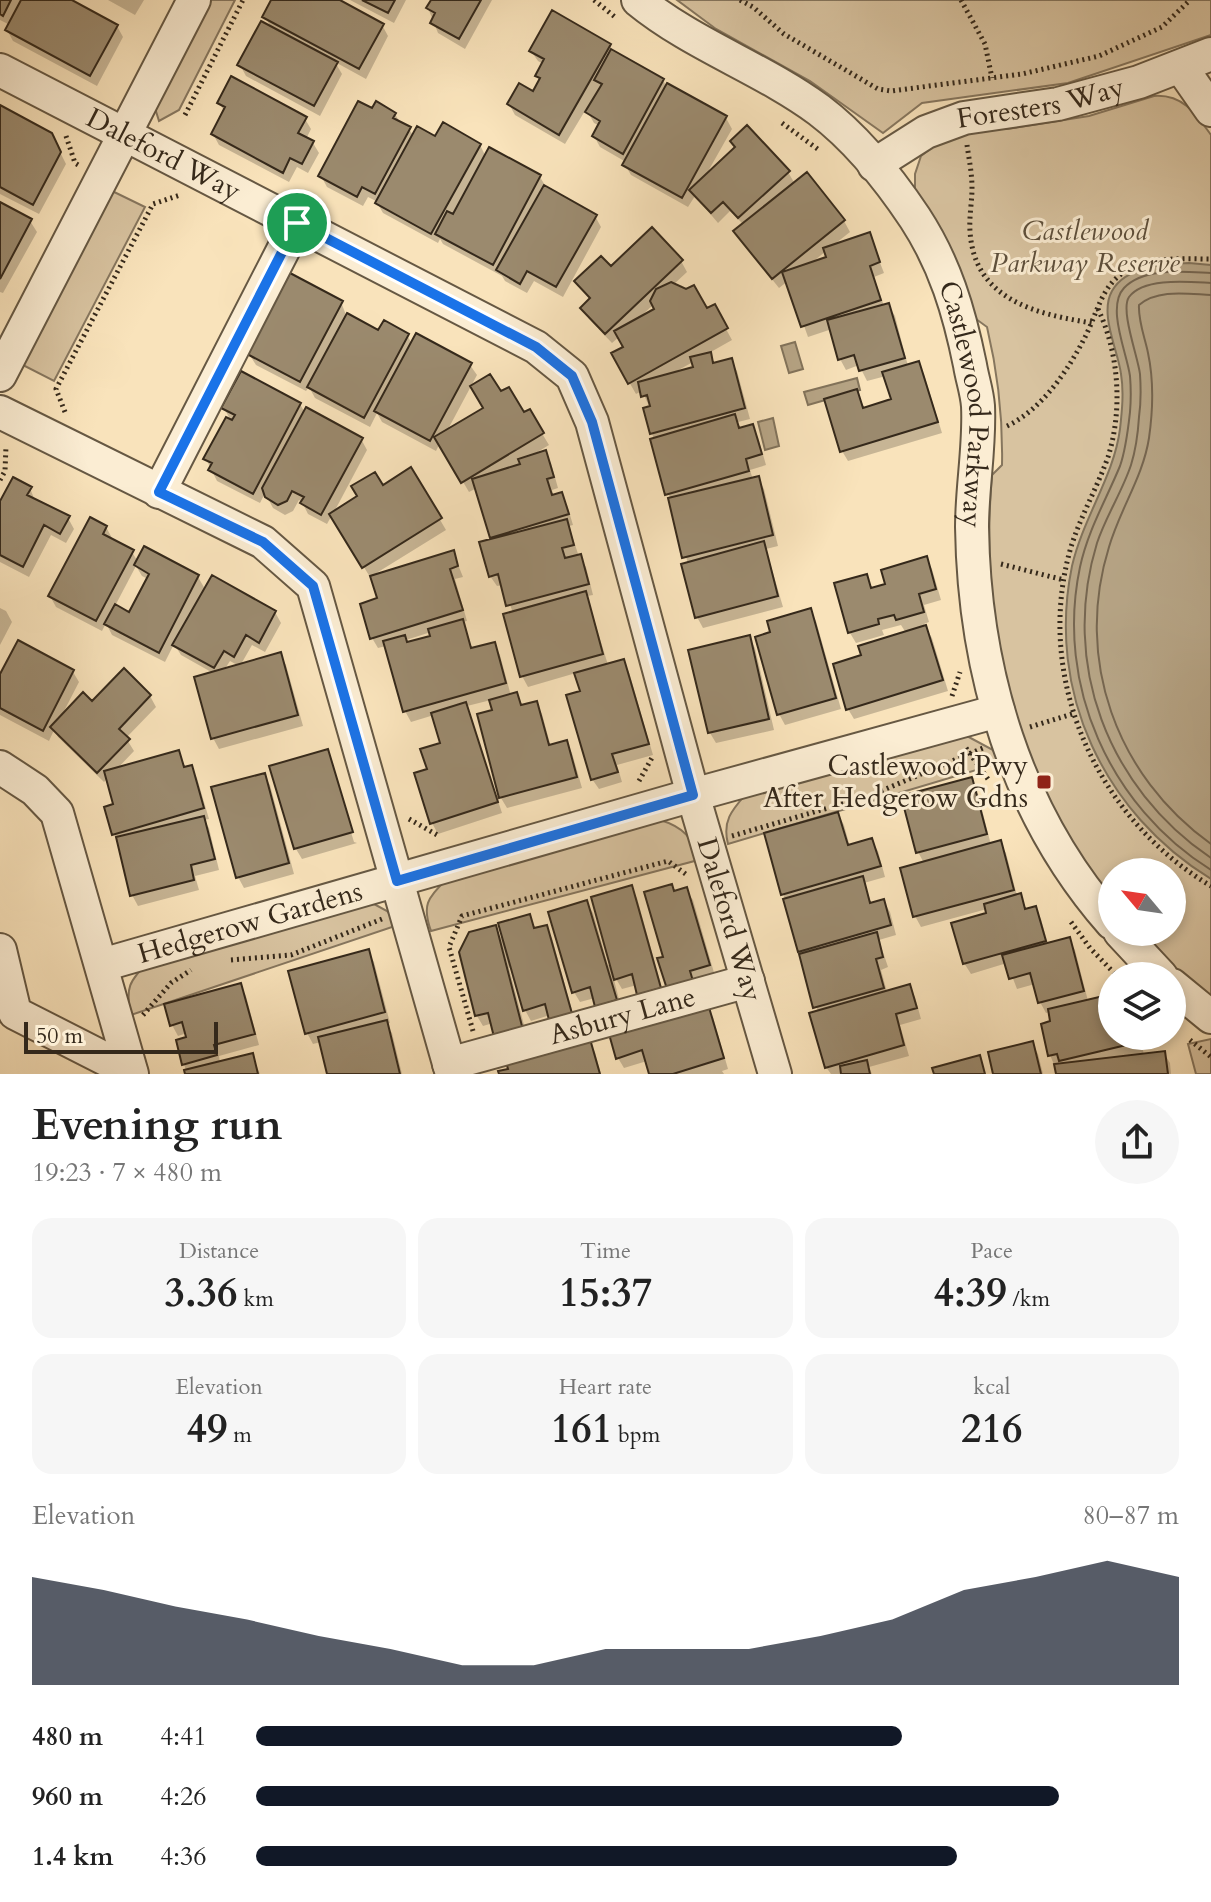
<!DOCTYPE html>
<html lang="en">
<head>
<meta charset="utf-8">
<style>
  :root { --surface:#fff; --page:#f6f6f6; --text:#222; --muted:#767676; --accent:#111827 }
  body { margin:0; font-family:Cardo,serif; background:var(--page); color:var(--text); height:100vh; display:flex; flex-direction:column; font-size:30px; white-space:nowrap }
  * { box-sizing:border-box; margin:0 }
  p { font-size:26px; color:var(--muted) }
  .icon { flex:none; width:44px; height:44px; fill:none; stroke:currentColor; stroke-width:2; stroke-linecap:round; stroke-linejoin:round }
  .map { position:relative; height:1074px; overflow:hidden }
  .panel { display:flex; flex-direction:column; background:var(--surface); flex:1 }
  .panel>* { flex:none }
  .needle { width:52px; rotate:299deg }
  .controls { position:absolute; left:1098px; top:858px; display:grid; gap:16px }
  .controls a { display:grid; place-items:center; width:88px; height:88px; border-radius:50%; background:var(--surface); box-shadow:0 4px 12px #0003; font-size:40px }
  .scale { position:absolute; left:24px; bottom:20px; width:194px; box-sizing:border-box; padding-left:8px; border:4px solid #35291b; border-top:0; font-size:22px; line-height:28px; white-space:nowrap; color:#35291b; -webkit-text-stroke:6px #fbedd3; paint-order:stroke }
  .pin { position:absolute; display:grid; place-items:center; width:68px; height:68px; color:#fff; margin:-34px; border:4px solid #fff; border-radius:50%; box-shadow:0 2px 8px #0007 }
  .round { display:grid; place-items:center; flex:none; width:84px; height:84px; border-radius:42px; background:var(--page) }
  .headline { display:flex; align-items:center; justify-content:space-between; height:136px; padding:0 32px }
  h1 { font-size:44px; font-weight:800; line-height:60px }
  .figures { display:grid; grid-template-columns:repeat(3,1fr); gap:12px; height:136px; padding:8px 32px }
  .figures div { display:grid; align-content:center; border-radius:20px; background:var(--page); text-align:center }
  .figures b { font-size:40px; font-weight:800 }
  .figures small { font-size:22px; font-weight:400 }
  .figures p { font-size:22px }
  .chart { height:224px; padding:16px 32px }
  .chart p { display:flex; justify-content:space-between }
  .chart svg { width:100%; height:144px; margin-top:8px; fill:var(--accent); opacity:.7 }
  ul { padding:0 32px; list-style:none; font-size:26px }
  li { display:grid; grid-template-columns:128px 96px 1fr; align-items:center; height:60px }
  li i { height:20px; border-radius:10px; background:var(--accent) }
  .map>svg:first-child { display:block }
  .green { fill:#d8c3a0; stroke:#86765e; stroke-width:2 }
  .water { fill:#b6a485; stroke:#82735b; stroke-width:2 }
  .shadow { fill:#0003; fill-rule:evenodd }
  .lines { fill:none; stroke-linecap:round; stroke-linejoin:round }
  .shore { stroke:#766650; stroke-width:2 }
  .building { fill:#9b8a6e; stroke:#35291b; stroke-width:2 }
  .minor-casing { stroke:#665843; stroke-width:36 }
  .path { stroke:#35291b; stroke-width:5; stroke-dasharray:2 4; stroke-linecap:butt }
  .minor { stroke:#fbedd3; stroke-width:32 }
  .route-casing { stroke:#fff; stroke-width:16 }
  .route { stroke:#1a73e8; stroke-width:10 }
  .poi-dot { fill:#8f2418; stroke:#fbedd3; stroke-width:3 }
  .labels { text-anchor:middle; dominant-baseline:central; stroke-width:6; stroke-linejoin:round; paint-order:stroke }
  .street-label { font-size:28px; fill:#35291b; stroke:#fbedd3 }
  .park-label { font-size:28px; font-style:italic; fill:#5e503c; stroke:#fbedd3 }
  .poi-label { font-size:28px; fill:#35291b; stroke:#fbedd3; text-anchor:end }
</style>
</head>
<body>
<div class="map">
<svg width="1211" height="1074" viewBox="0 0 1211 1074">
  <rect width="100%" height="100%" fill="#f9e3bb"/>
  <filter id="stains"><feTurbulence type="fractalNoise" baseFrequency=".0025" numOctaves="4"/><feColorMatrix values="0 0 0 0 .2 0 0 0 0 .09 0 0 0 0 .02 0 0 0 .5 -.17"/></filter>
  <radialGradient id="worn" r=".72"><stop offset=".6" stop-color="#630" stop-opacity="0"/><stop offset="1" stop-color="#630" stop-opacity=".3"/></radialGradient>
  <path class="green" d="M208 0H235L179 110 159 121 155 108Z
    M677 0H1211V35L1068 83 922 103 883 133 810 81 716 29Z
    M1154 96C1183 94 1196 114 1211 135V1000L1177 971 1139 932H1172V872H1112V901C1014 784 979 624 992 475L1002 465C1003 417 998 373 987 327L976 319 964 284 915 191V174L921 156 943 139 991 129H1007L1089 116Z
    M108 189 145 207 54 381 17 362Z
    M965 735 993 750 1000 763 728 844C722 821 732 810 746 794Z
    M660 820C684 827 691 838 702 859L431 931C422 906 427 898 446 880Z
    M374 904 387 911 398 925 131 1015C125 988 129 981 149 961L351 905Z
    M1211 1039V1074H1196L1188 1044Z"/>
  <path class="water" d="M1189 263 1211 265V879C1104 813 1046 692 1072 566 1083 518 1114 476 1120 429 1122 411 1124 392 1121 374 1118 350 1099 314 1112 291 1126 266 1164 264 1189 263Z
    M795 342 803 369 789 373 781 346Z
    M857 378 860 390 808 405 804 392Z
    M773 418 779 446 765 450 758 422Z"/>
  <path class="shadow" d="M0 0H68L117 26 123 37 97 86 13 41 7 30 10 25 0 20Z
    M108 0H144L135 15Z
    M274 0H336L382 25 388 36 366 79 335 62 342 74 320 116 246 76 240 65 272 29 265 17Z
    M350 0H406L394 23Z
    M433 0H492L465 49 438 33 428 8Z
    M610 46 614 53 663 80 667 88 726 118 732 129 706 175 788 172 795 184 844 221 850 232 831 247 869 234 884 273 874 277 884 306 888 305 895 316 908 366 918 363 924 374 942 433 848 461 842 451 856 391 865 409 893 401 886 376 867 381 859 365 846 370 840 359 832 329 808 337 788 281 779 288 742 242 744 225 730 211 718 223 695 196 688 207 631 175 625 165 626 162 600 147 594 136 600 126 594 123 586 109 565 144 515 115 509 104 533 93 540 81 537 76 543 64 538 61 531 51ZM826 251 829 258 809 265Z
    M219 103 305 119 311 129 306 139 313 143 319 153 308 173 297 167 289 182 219 145 213 134 225 112Z
    M0 108 57 146 66 164 39 214 0 194Z
    M372 111 395 114 401 124 409 129 414 137 480 145 486 157 540 177 546 187 595 216 601 227 563 297 534 281 527 293 505 281 502 276 443 244 440 239 438 243 383 213 376 201 368 197 363 206 327 187 321 176Z
    M0 204 30 221 37 232 3 293 0 292Z
    M681 261 687 272 673 285 706 311 714 307 732 340 709 353 715 364 731 360 737 371 750 419 738 422 741 429 752 426 758 437 766 465 750 470 753 480 758 478 764 489 778 546 766 549 783 607 703 628 697 617 683 565 688 564 652 433 650 408 642 391 636 394 613 354 625 348 619 337 612 343 589 319 583 308 590 300 577 282 611 268ZM654 304 657 309 639 318ZM693 362 695 369 673 373Z
    M341 302 346 315 379 333 407 335 412 344 470 365 477 375 446 433 485 409 500 394 523 415 529 412 549 445 531 456 545 453 551 463 558 488 552 490 554 497 561 494 567 505 573 525 569 526 579 557 586 567 593 595 587 596 608 665 623 661 629 672 653 755 617 765 622 782 599 789 592 779 582 692 576 673 528 687 522 676 513 613 503 585 497 586 490 576 492 540 477 488 469 492 440 443 436 451 382 422 377 413 370 427 315 398 309 387 306 391 256 365 249 354Z
    M300 404 305 413 361 439 367 450 333 514 411 470 446 530 370 577 332 515 327 524 308 514 302 502 299 500 293 511 285 515 273 508 265 493 260 503 217 481 206 459 232 423 224 408Z
    M30 488 35 501 68 518 74 529 66 543 51 535 29 577 0 562V506Z
    M106 527 112 538 111 540 132 552 138 562 198 577 205 589 275 612 281 623 265 652 252 645 240 666 280 655 286 665 303 726 219 749 213 738V673L181 655 174 644 165 662 112 635 106 623 102 631 56 607 50 596ZM136 566 142 576 148 579 130 614 115 606ZM230 661 239 666 224 670Z
    M453 552 463 577 455 579 467 621 462 622 473 650 494 644 500 655 511 696 516 695 523 707 536 703 542 714 551 747 566 743 572 753 582 788 507 808 501 798 479 716 494 712 491 700 467 706 502 813 438 834 432 823 442 744 434 715 411 722 405 711 386 646 378 648 372 638 379 600ZM431 632 432 637 408 644 406 640Z
    M926 559 932 569 941 600 924 605 929 622 924 624 932 638 948 691 854 719 848 709 863 657 906 633 901 625 882 630 884 635 856 643 850 633 836 585 866 576 873 590 888 585Z
    M0 608 6 611 12 622 0 645Z
    M810 610 816 621 841 709 785 725 779 714 758 638 773 634Z
    M749 637 755 648 774 730 716 743 710 733 691 651Z
    M73 672 79 682 62 715 92 703 150 696 156 707 126 738 134 751 116 770 178 752 186 768 191 767 197 778 209 819 204 820 209 828 219 870 195 876 199 890 138 906 132 895 120 845 114 834 116 805 108 778 104 782 58 737 54 730 49 741 0 715V678Z
    M327 751 332 760H329L354 842 357 843 302 859 296 849 272 767Z
    M264 775 270 785 294 874 244 888 238 877Z
    M971 779 977 790 991 845 1000 843 1006 853 1017 896H1020L1027 910 1035 908 1041 919 1048 944 1069 939 1075 950 1088 1001 1112 996V1036H1140L1144 1055 1164 1053 1170 1063 1171 1074H1058L1050 1055 1053 1023 1050 1012 1046 1013 1040 1002 1035 984 1017 989 1007 963 971 974 964 963 988 914 987 909 921 927 915 916 924 863 918 852Z
    M838 814 844 825 850 847 871 840 878 851 885 877 864 883 872 905 884 902 890 912 896 935 879 940 888 967 881 970 887 992 909 986 915 997 921 1019 900 1025 909 1056 869 1067 872 1074H831L826 1067 818 1012 766 835Z
    M672 886 675 893 686 890 693 900 715 976 695 982 666 958Z
    M631 887 637 898 665 999 645 1004 637 985 622 989 612 972 622 1011 603 1017 595 998 580 1002 574 992 586 902 593 913 608 965 612 964Z
    M529 916 536 930 546 927 552 938 577 1028 550 1015 531 1021 525 1010 513 967 509 968 528 1040 493 1023 483 1026 477 1016 461 952 495 927 504 943Z
    M368 951 374 962 390 1023 386 1024 392 1033 402 1074H329L321 1042 313 1044 307 1033 291 973Z
    M240 985 246 996 259 1045 219 1056 220 1063 252 1055 260 1074H187L184 1064 187 1033 178 1036 172 1025Z
    M707 1006 713 1017 728 1069 722 1071 724 1074H651L647 1061 624 1068 618 1058Z
    M589 1041 595 1052 601 1074H501Z
    M1032 1043 1038 1054 1043 1074H995Z"/>
  <g class="lines">
    <path class="shore" d="M1211 273C1185 272 1144 267 1124 288 1106 307 1127 353 1130 376 1131 388 1131 400 1130 412 1128 430 1126 449 1120 466 1106 500 1088 530 1080 567 1055 685 1110 807 1211 870
      M1211 283C1190 282 1144 277 1129 297 1120 310 1138 357 1140 374 1141 389 1141 403 1139 417 1138 433 1136 449 1131 465 1122 492 1106 516 1097 543 1060 664 1108 788 1211 858
      M1211 295C1187 294 1158 289 1139 305 1138 321 1145 338 1148 353 1154 381 1153 410 1149 438 1143 477 1120 509 1109 547 1074 659 1116 776 1211 844"/>
  </g>
  <path class="building" d="M0 0H11L3 16 0 14Z
    M21 0H72L118 25 90 76 5 30Z
    M271 0H340L384 24 359 69 262 17Z
    M362 0H395L388 13Z
    M431 0H481L459 39 430 23 435 13 426 8Z
    M552 10 611 44 559 135 507 104 519 83 533 91 540 78 535 76 544 59 529 51Z
    M261 21 338 62 314 106 237 65Z
    M611 49 664 79 623 154 592 136 600 121 585 112 602 84 594 80Z
    M231 76 307 117 298 133 314 141 302 164 290 158 283 173 211 134 225 107 217 103Z
    M667 83 727 116 682 198 622 165Z
    M358 101 372 108 376 101 396 113 393 118 411 127 375 194 362 187 357 197 318 176Z
    M0 105 52 133 61 152 33 205 0 187Z
    M443 122 481 144 431 234 375 203 417 126 435 136Z
    M747 125 790 171 738 218 723 202 711 213 689 190 735 147 730 141Z
    M489 147 541 175 493 265 435 234 447 211 453 214Z
    M807 172 845 220 772 279 733 231Z
    M544 185 597 215 556 287 527 271 520 284 496 270Z
    M0 202 32 219 0 279Z
    M652 227 683 260 605 334 580 308 590 298 574 281 601 256 611 266Z
    M870 232 880 262 870 266 881 300 801 327 782 272 826 257 823 248Z
    M290 273 343 301 300 382 247 354Z
    M671 282 686 289 694 285 707 308 715 304 728 328 628 384 611 353 623 347 614 331 654 309 650 301 656 289Z
    M889 303 905 358 859 371 854 355 838 360 827 320Z
    M347 313 378 330 384 320 409 334 364 418 307 387Z
    M416 333 472 363 430 441 374 411Z
    M711 352 713 363 732 358 745 408 650 434 643 408 650 406 647 395 641 397 638 382 693 367 690 357Z
    M919 361 938 422 840 452 824 399 857 389 863 408 891 399 882 372Z
    M241 371 301 403 253 494 208 470 212 463 203 459 226 417 232 420 235 415 221 408Z
    M490 374 501 391 509 387 524 412 530 409 544 433 461 483 434 437 483 408 470 386Z
    M306 407 363 438 321 515 300 503 304 497 292 491 287 501 278 505 265 497 262 488Z
    M735 414 739 428 753 424 762 454 746 459 749 471 665 495 650 439Z
    M546 450 554 477 547 479 552 495 562 492 569 514 490 538 472 479 520 464 518 459Z
    M411 467 442 518 362 568 329 514 357 496 351 486 375 472 383 485Z
    M759 476 773 535 682 558 668 498Z
    M13 477 32 487 27 495 70 516 60 534 44 525 23 567 0 555V501Z
    M90 517 107 526 103 534 134 550 96 621 48 596Z
    M567 519 574 545 562 548 565 558 581 554 589 584 506 606 498 574 489 577 479 542Z
    M764 541 778 596 695 618 681 564Z
    M144 546 199 575 159 653 104 624 115 604 129 612 149 574 134 565Z
    M454 550 458 566 450 569 463 610 370 639 360 604 377 598 370 576Z
    M927 556 936 589 919 594 924 612 896 620 894 615 878 619 879 624 848 633 834 583 867 574 871 588 885 584 881 570Z
    M212 575 276 611 259 643 246 635 234 657 224 651 214 668 172 645Z
    M586 591 603 654 520 677 503 614Z
    M811 608 836 698 777 715 755 637 770 632 767 621Z
    M463 619 471 648 495 642 506 683 403 712 383 641 405 635 407 642 430 636 428 629Z
    M926 625 943 680 846 710 833 664 861 655 858 646Z
    M750 635 769 719 708 733 688 650Z
    M18 640 74 670 43 731 0 708V674Z
    M281 652 298 715 211 739 194 677Z
    M624 659 649 744 612 754 618 772 591 780 566 695 580 691 574 673Z
    M124 668 151 695 119 729 130 739 97 773 50 727 83 692 92 701Z
    M517 692 521 705 537 701 549 745 567 740 577 777 499 798 477 714 492 710 489 700Z
    M466 702 498 802 430 824 414 773 427 769 420 749 440 743 431 713Z
    M328 749 353 832 294 849 269 766Z
    M179 750 184 767 192 765 204 808 112 835 104 807 113 804 104 771Z
    M265 773 289 863 236 878 211 787Z
    M972 777 987 834 916 853 901 796Z
    M838 812 848 845 872 838 881 866 781 895 764 833Z
    M204 816 215 859 191 865 194 880 130 896 116 837Z
    M1001 840 1014 890 913 917 900 868Z
    M863 876 870 903 884 899 891 925 798 952 783 899Z
    M672 884 674 891 687 887 710 965 690 971 693 981 667 989 657 958 663 957 644 892Z
    M632 885 661 988 637 995 632 974 614 980 591 897Z
    M1021 893 1025 909 1036 906 1046 941 963 964 951 923 986 913 984 904Z
    M587 900 617 1000 595 1007 590 987 572 993 548 912Z
    M530 914 534 928 547 925 573 1017 550 1024 545 1004 523 1011 498 923Z
    M496 925 523 1030 494 1037 488 1013 475 1016 459 952 469 932Z
    M877 932 883 957 876 959 884 988 813 1008 799 954Z
    M1070 937 1084 991 1038 1003 1030 973 1009 979 1002 955Z
    M369 949 385 1012 305 1034 288 971Z
    M241 983 255 1034 214 1045 217 1055 182 1065 176 1040 186 1037 182 1022 170 1026 164 1004Z
    M910 984 917 1008 896 1014 904 1045 825 1068 809 1013Z
    M1112 994V1036H1137L1139 1042 1059 1061 1057 1054 1048 1056 1041 1024 1050 1021 1048 1009Z
    M708 1004 724 1058 673 1074H649L642 1050 616 1059 609 1034Z
    M387 1020 400 1074H327L318 1037Z
    M590 1039 600 1074H499L498 1071 508 1069 506 1062Z
    M1033 1041 1041 1074H993L988 1052Z
    M1165 1051 1168 1074H1056L1054 1064Z
    M253 1053 258 1074H185L184 1070Z
    M980 1055 985 1074H934L932 1068Z
    M867 1060 870 1074H841L840 1066Z"/>
  <g class="lines">
    <g class="minor-casing">
      <g id="minor">
        <path id="s1" d="M638 0C693 45 762 68 819 110 856 138 889 179 915 218 945 264 959 311 970 365 972 378 977 392 978 406 980 446 972 487 972 527 974 671 1016 814 1112 923"/>
        <path d="M1181 67 1211 110"/>
        <path id="s2" d="M0 70 536 347 572 376 592 422 693 795 775 1074"/>
        <path id="s3" d="M874 165 926 132 964 118 1058 104 1139 82 1211 54"/>
        <path d="M0 375 194 0"/>
        <path d="M0 412 263 542 313 586 452 1074"/>
        <path d="M159 492 297 223"/>
        <path d="M0 767 35 790 57 813 132 1074"/>
        <path d="M1120 932 1161 976"/>
        <path d="M0 950 15 1013 131 1072"/>
        <path id="s4" d="M102 965 693 795 998 711"/>
        <path d="M1172 985 1211 1017"/>
        <path id="s5" d="M449 1064 748 981"/>
      </g>
    </g>
    <path class="path" d="M594 0 615 17
      M740 0 753 7 784 34 878 89 891 91 1022 74 1099 56 1162 27 1190 0
      M961 0 985 44 992 78
      M185 115 243 0
      M782 123 819 150
      M66 136 75 163 80 166
      M967 145C969 159 972 173 972 188 972 202 969 217 970 231 974 300 1036 314 1092 323
      M1098 309C1119 353 1123 410 1108 457 1097 488 1081 515 1071 547 1033 677 1096 818 1211 886
      M65 412 56 389 153 204 180 195
      M1007 426C1041 410 1067 372 1084 339 1097 315 1101 285 1126 271 1152 256 1182 259 1211 259
      M0 480 5 471 6 446
      M1001 564 1064 580
      M952 696 960 672
      M1030 727 1072 714
      M966 748 990 782
      M639 781 653 756
      M409 819 439 836
      M732 836 869 796 983 748
      M1071 922 1090 948 1117 976
      M231 960 291 955 382 919
      M143 1015 171 983 191 970
      M473 1031 449 947 462 916 668 861 687 875
      M1190 1040 1211 1057"/>
    <use href="#minor" class="minor"/>
  </g>
  <g class="lines">
    <g class="route-casing">
      <path id="route" d="M297 223 536 347 572 376 592 422 693 795 397 881 313 586 263 542 159 492Z"/>
    </g>
    <use href="#route" class="route"/>
  </g>
  <rect class="poi-dot" x="1036" y="774" width="16" height="16" rx="4"/>
  <g class="labels">
    <g class="street-label">
      <text stroke="none"><textPath href="#s3" startOffset="180">Foresters Way</textPath></text>
      <text stroke="none"><textPath href="#s2" startOffset="184">Daleford Way</textPath></text>
      <text stroke="none"><textPath href="#s1" startOffset="554">Castlewood Parkway</textPath></text>
      <text stroke="none"><textPath href="#s2" startOffset="1216">Daleford Way</textPath></text>
      <text stroke="none"><textPath href="#s4" startOffset="154">Hedgerow Gardens</textPath></text>
      <text stroke="none"><textPath href="#s5" startOffset="180">Asbury Lane</textPath></text>
    </g>
    <g class="park-label">
      <text x="1085" y="231">Castlewood<tspan x="1085" dy="32">Parkway Reserve</tspan></text>
    </g>
    <g class="poi-label">
      <text x="1028" y="766">Castlewood Pwy<tspan x="1028" dy="32">After Hedgerow Gdns</tspan></text>
    </g>
  </g>
  <rect width="100%" height="100%" filter="url(#stains)"/>
  <rect width="100%" height="100%" fill="url(#worn)"/>
</svg>
<div class="controls">
<a><svg class="needle" viewBox="-14 -14 28 28"><path d="M0-13l5 13h-10z" fill="#e53935"/><path d="M0 13l5-13h-10z" fill="#767676"/></svg></a>
<a><svg class="icon" aria-label="layers" viewBox="0 0 24 24"><path d="M12 4l9 5-9 5-9-5zM3 14l9 5 9-5"/></svg></a>
</div>
<div class="scale">50 m</div>
<div class="pin" style="left:297px;top:223px;background:#1e9e55"><svg class="icon" aria-label="arrive" viewBox="0 0 24 24"><path d="M6 21V4h12l-3 4 3 4H6"/></svg></div>
</div>
<section class="panel">
<div class="headline"><div><h1>Evening run</h1><p>19:23 · 7 × 480 m</p></div><a class="round"><svg class="icon" aria-label="share" viewBox="0 0 24 24"><path d="M12 15V3M7 8l5-5 5 5M5 13v7h14v-7"/></svg></a></div>
<div class="figures">
<div><p>Distance</p><b>3.36<small> km</small></b></div>
<div><p>Time</p><b>15:37</b></div>
<div><p>Pace</p><b>4:39<small> /km</small></b></div>
</div>
<div class="figures">
<div><p>Elevation</p><b>49<small> m</small></b></div>
<div><p>Heart rate</p><b>161<small> bpm</small></b></div>
<div><p>kcal</p><b>216</b></div>
</div>
<div class="chart"><p><span>Elevation</span>80–87 m</p>
<svg viewBox="0 0 160 44" preserveAspectRatio="none"><path d="M0 44V11L10 15L20 20L30 24L40 29L50 33L60 38L70 38L80 33L90 33L100 33L110 29L120 24L130 15L140 11L150 6L160 11V44z"/></svg>
</div>
<ul>
<li><b>480 m</b>4:41<i style="width:70%"></i></li>
<li><b>960 m</b>4:26<i style="width:87%"></i></li>
<li><b>1.4 km</b>4:36<i style="width:76%"></i></li>
</ul>
</section>
</body>
</html>
